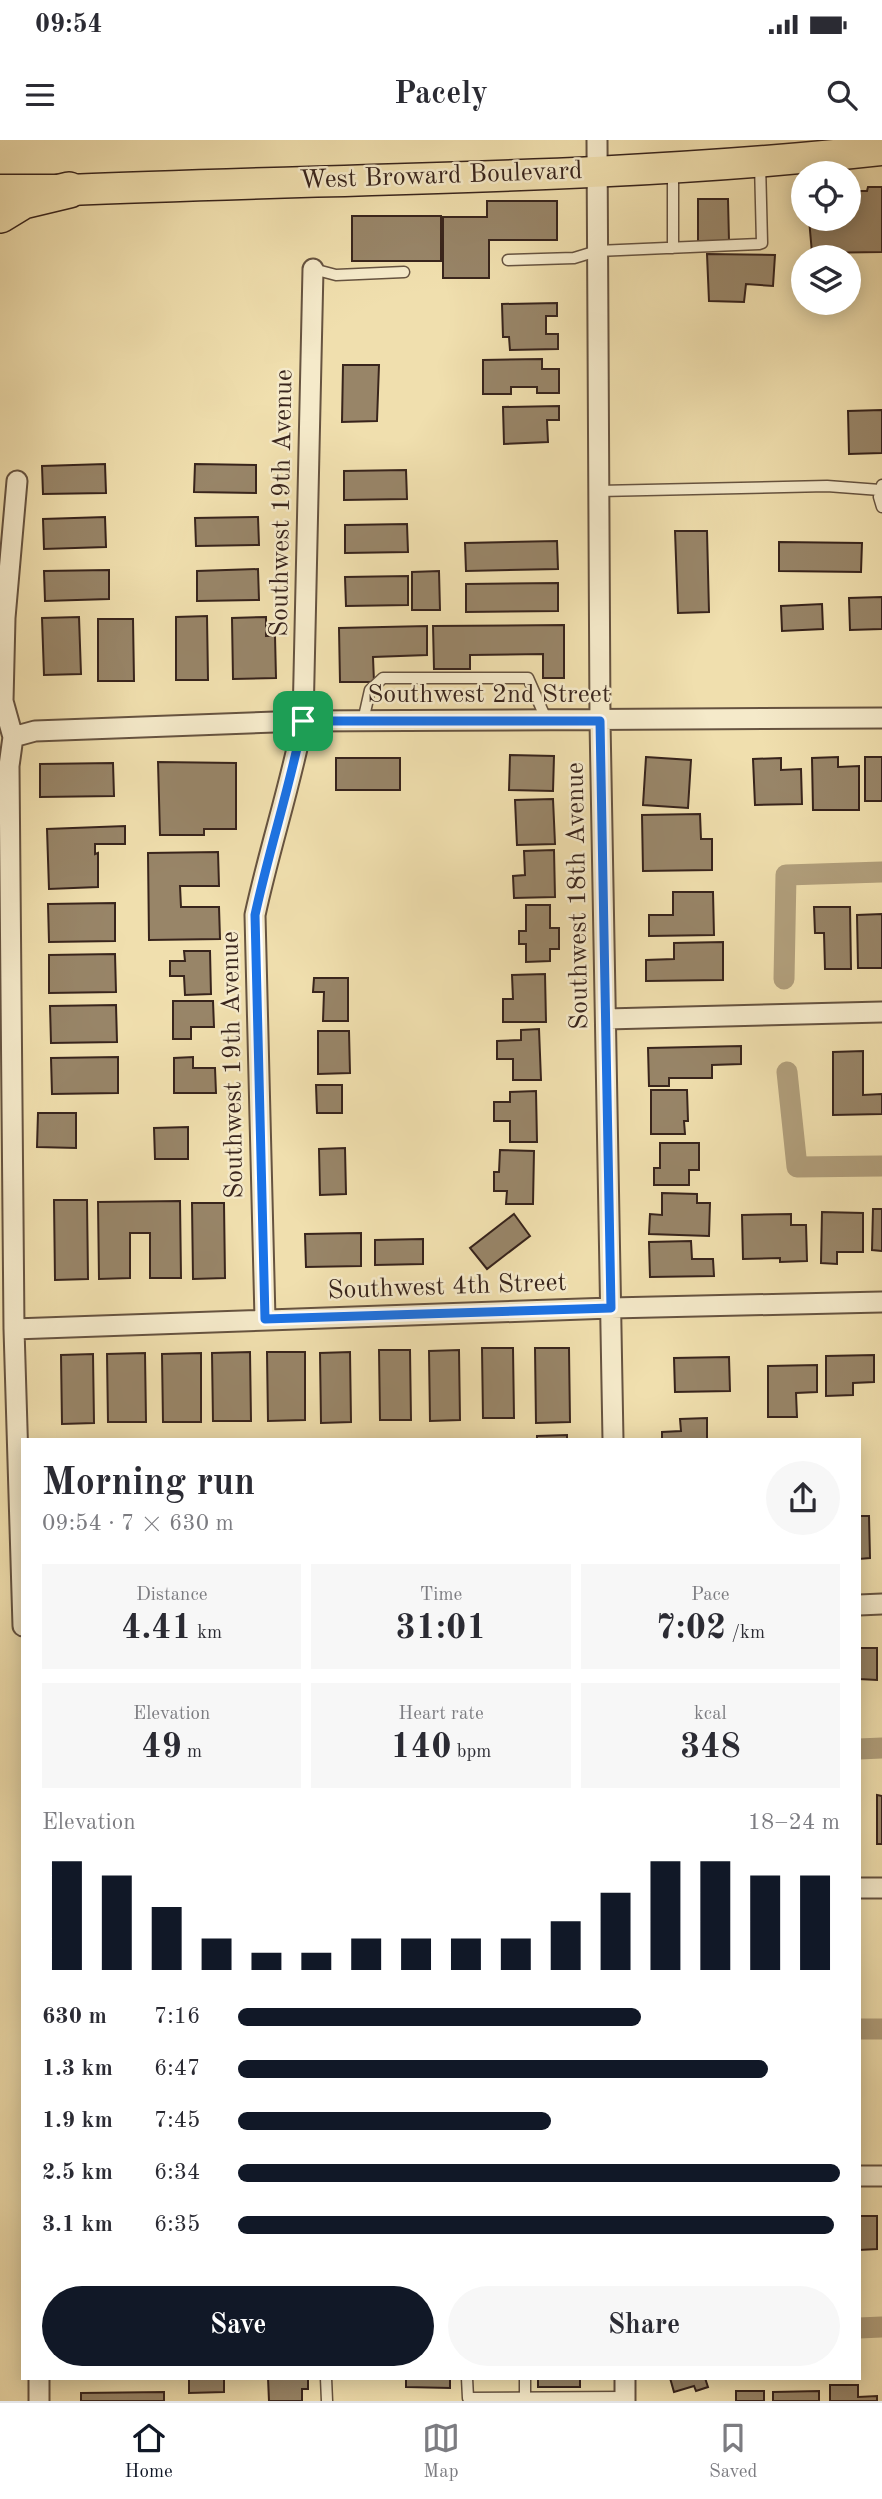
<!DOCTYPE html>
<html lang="en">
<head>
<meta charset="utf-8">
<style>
  :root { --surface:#fff; --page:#f7f7f7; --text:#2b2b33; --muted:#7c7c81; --line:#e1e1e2; --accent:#111827 }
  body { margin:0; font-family:"Old Standard TT",serif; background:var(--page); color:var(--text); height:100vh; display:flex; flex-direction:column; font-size:26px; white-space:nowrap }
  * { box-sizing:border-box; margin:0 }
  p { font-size:23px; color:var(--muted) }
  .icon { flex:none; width:38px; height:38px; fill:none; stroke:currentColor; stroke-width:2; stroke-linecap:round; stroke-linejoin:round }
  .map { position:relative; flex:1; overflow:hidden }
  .drawer { position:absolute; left:21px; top:1298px; width:840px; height:942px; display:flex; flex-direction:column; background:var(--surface); border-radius:0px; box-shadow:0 4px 18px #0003 }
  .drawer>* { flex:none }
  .tools { position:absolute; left:791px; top:21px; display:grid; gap:14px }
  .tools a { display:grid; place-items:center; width:70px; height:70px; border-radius:50%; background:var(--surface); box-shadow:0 4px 18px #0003; font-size:35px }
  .pin { position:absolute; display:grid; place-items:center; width:60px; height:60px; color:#fff; margin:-30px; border-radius:14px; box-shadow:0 4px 10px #0006 }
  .round { display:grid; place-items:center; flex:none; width:74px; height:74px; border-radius:37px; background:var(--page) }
  .summary { display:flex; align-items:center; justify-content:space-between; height:119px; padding:0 21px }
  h1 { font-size:38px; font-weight:700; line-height:52px }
  .metrics { display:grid; grid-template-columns:repeat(3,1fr); gap:10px; height:119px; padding:7px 21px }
  .metrics div { display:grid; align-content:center; border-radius:0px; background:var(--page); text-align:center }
  .metrics b { font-size:35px; font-weight:700 }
  .metrics small { font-size:19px; font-weight:400 }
  .metrics p { font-size:19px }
  .chart { height:196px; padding:14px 21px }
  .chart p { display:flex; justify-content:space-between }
  .chart svg { width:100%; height:126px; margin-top:7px; stroke:var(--accent); stroke-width:6 }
  .cta { display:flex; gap:14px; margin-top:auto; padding:14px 21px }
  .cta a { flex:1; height:80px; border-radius:42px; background:var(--accent); color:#fff; font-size:28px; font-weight:700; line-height:80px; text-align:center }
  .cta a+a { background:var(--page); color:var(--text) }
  ul { padding:0 21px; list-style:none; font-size:23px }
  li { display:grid; grid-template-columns:112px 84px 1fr; align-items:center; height:52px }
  li i { height:18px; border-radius:9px; background:var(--accent) }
  .status { display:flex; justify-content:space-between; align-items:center; height:49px; padding:0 35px; background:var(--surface); direction:ltr }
  .status svg { height:19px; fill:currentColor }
  header { display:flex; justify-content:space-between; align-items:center; height:91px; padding:0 21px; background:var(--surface); font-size:32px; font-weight:700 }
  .tabs { display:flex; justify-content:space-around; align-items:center; height:98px; border-top:2px solid var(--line); background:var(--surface); font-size:19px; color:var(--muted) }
  .tabs a { display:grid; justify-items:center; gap:4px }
  .tabs .on { color:var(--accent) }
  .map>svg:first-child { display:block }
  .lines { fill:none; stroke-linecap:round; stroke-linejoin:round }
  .canal { stroke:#b19f7c; stroke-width:21 }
  .building { fill:#988568; stroke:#38241c; stroke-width:2 }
  .lane-casing { stroke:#665340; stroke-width:13 }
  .street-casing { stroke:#665340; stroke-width:23 }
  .primary-casing { stroke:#38241c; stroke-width:33 }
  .highway-casing { stroke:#38241c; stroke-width:38 }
  .lane { stroke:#f5eaca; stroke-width:10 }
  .street { stroke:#f5eaca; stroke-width:19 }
  .primary { stroke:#f0dfae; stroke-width:30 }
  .highway { stroke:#f0dfae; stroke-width:35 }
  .route-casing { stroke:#fff; stroke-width:14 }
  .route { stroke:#1a73e8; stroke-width:9 }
  .labels { text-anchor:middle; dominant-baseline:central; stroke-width:5; stroke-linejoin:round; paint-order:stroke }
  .street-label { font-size:26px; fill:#38241c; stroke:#f5eaca }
</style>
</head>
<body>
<div class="status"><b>09:54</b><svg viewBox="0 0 49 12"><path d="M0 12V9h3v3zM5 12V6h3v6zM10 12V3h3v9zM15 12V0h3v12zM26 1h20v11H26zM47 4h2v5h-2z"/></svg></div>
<header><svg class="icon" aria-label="menu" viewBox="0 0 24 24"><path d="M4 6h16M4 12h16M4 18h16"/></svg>Pacely<svg class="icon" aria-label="search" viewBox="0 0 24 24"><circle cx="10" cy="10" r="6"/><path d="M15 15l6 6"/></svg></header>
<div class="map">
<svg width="882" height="2261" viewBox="0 0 882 2261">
  <rect width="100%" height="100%" fill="#f0dfae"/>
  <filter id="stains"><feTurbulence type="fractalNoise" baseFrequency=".00286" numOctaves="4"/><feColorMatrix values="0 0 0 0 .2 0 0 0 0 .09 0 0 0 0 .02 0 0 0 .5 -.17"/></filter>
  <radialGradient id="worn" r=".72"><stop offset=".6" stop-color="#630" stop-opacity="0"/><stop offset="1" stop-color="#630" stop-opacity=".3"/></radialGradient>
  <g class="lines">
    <path class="canal" d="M784 839 786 735 882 732
      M787 932 797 1027 882 1026
      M859 1609 882 1608
      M859 1889H882
      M859 2188 882 2187"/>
  </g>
  <path class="building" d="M868 47H882V112L812 113 809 79H849V51H867Z
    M698 59H728L729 101H698Z
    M487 61H557V100H489V138H443V77H487Z
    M352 76H441V121H352Z
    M707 114 775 115 773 146 746 144 744 162 709 161Z
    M557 163V176H546V194H558V209L510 210 509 197H503L502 164Z
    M542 219V229H559V253H537V247H511V254H483V220Z
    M343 225H379L377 281 342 282Z
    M559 266V280H547L548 302 504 304 503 267Z
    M882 270V313L849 314 848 271Z
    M105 324 106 353 43 354 42 326Z
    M195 324 256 325V353L194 352Z
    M406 330 407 359 344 360V331Z
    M105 377 106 407 44 409 43 379Z
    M258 377 259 405 196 406 195 378Z
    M407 384 408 412 345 413V385Z
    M675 391H707L709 472 678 473Z
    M557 401 558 429 466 431 465 403Z
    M779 402 862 403 861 432 779 431Z
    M258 429 259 460 197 461V431Z
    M109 430V459L45 461 44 431Z
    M439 431 440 470H412V432Z
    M408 436V465L346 466 345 437Z
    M558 443V471L466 472V444Z
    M882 457V489L850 490 849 458Z
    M822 464 823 489 782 491 781 466Z
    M207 476 208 540H176V477Z
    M79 477 81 534 44 535 42 478Z
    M266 477V496H275L276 538 233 539 232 478Z
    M98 479H133L134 541H98Z
    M564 485V538H543V514L470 515V529H434L433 486Z
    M427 486V515L373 517 374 542H340L339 488Z
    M510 615 554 616 553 651 509 650Z
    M646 617 691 620 688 668 643 665Z
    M838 617V627L859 626V670H813L812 618Z
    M865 617H882V661H865Z
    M336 618H400V650H336Z
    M781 618V630L801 629 802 664 755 665 753 619Z
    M158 622 236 623V689H204V695H160Z
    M113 623 114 656 40 657V624Z
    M553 659 555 704 517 705 515 660Z
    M700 674 701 699H712V730L643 731 642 675Z
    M125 686V704H95V714L98 713V747L49 749 47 689Z
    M554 710 555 757 514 758 513 736 525 735 524 711Z
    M218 712 219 746H180L181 767H219L220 799 149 800 148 713Z
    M673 752H713L714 795 649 796V775H673Z
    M115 763V801L49 802 48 764Z
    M526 765H550V788H559V809H550V821L526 822V804H519V791H526Z
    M814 767H850L851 829H825L824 793H815Z
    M882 774V828H858L857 775Z
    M723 802V840L646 841V820L674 819V803Z
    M184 811H210L211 854 185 855 184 836H170V821H185Z
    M115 814 116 852 49 853V815Z
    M545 834 546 882H503V859H513L512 835Z
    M314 838H348V881H323L324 852H313Z
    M173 861H213L214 887H191V899H173Z
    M116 865 117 902 51 903 50 866Z
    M539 889 541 940H513V919H497V901L521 900V890Z
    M318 891H349L350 933 318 934Z
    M741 906V924L712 925V938H669V946H649L648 908Z
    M863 911V955L882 954V974L833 975V912Z
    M118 917V953L52 954 51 918Z
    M193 917V928H215L216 953H174V918Z
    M316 945H342V973H317Z
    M651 950H687L688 981H684L685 994H651Z
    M536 951 537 1002H510V981H494V962H510V952Z
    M38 973H76V1008L37 1007Z
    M188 987V1019H155L154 988Z
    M660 1003H699V1030H689V1045H654V1028H660Z
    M345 1008 346 1054 320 1055 319 1009Z
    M500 1010 534 1011 533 1064H506L507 1051H494V1032H499Z
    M662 1053 697 1054V1063H710L709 1096 649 1094 650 1074 662 1075Z
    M54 1060H87L88 1139 55 1140Z
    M180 1061 181 1138H150V1093H130V1138L99 1139 98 1062Z
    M192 1063H224L225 1138 193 1139Z
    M873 1069H882V1111L872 1110Z
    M822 1072 863 1073V1112H837V1124L821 1123Z
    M514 1074 530 1096 487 1129 470 1108Z
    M791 1074V1085H806L807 1121 780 1122V1118L743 1119 742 1075Z
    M361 1093V1126L306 1127 305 1094Z
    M423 1099V1124L375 1125V1100Z
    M691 1101 692 1119H713L714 1136 650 1137 649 1102Z
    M482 1208H513L514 1278H483Z
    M535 1208H569L570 1282 536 1283Z
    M379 1210H410L411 1280H380Z
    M459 1210 460 1280 430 1281 429 1211Z
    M250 1212 251 1281H213L212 1213Z
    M267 1212H305V1280L268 1281Z
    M350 1212 351 1282 321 1283 320 1213Z
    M145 1213 146 1282H108L107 1214Z
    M201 1213V1282H163L162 1214Z
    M93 1214 94 1283 62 1284 61 1215Z
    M874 1215V1242L853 1243V1255L826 1256V1216Z
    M729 1217 730 1251 675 1252 674 1218Z
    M817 1225V1252L796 1253 797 1277H768V1226Z
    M707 1278V1300H662V1292L681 1291 680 1279Z
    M567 1295V1300H537V1296Z
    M859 1376H869L870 1418 859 1419Z
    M859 1508H877V1540L859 1539Z
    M877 1655 882 1656V1704H877Z
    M859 2076H877V2109L859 2110Z
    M189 2238H224V2252L189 2253Z
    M268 2238H308V2249H302V2261H269Z
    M406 2238H450V2248L406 2247Z
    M538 2238H580V2247H538Z
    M670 2238H705L708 2247 696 2251 694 2246 674 2252Z
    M830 2245H858V2257L877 2256V2261H830Z
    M736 2251H764V2261H736Z
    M819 2251V2261H773V2252Z
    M164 2252V2261H81V2253Z"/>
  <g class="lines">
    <g class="lane-casing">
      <path id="lane" d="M673 108V31
        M508 120 574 118 597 111 759 104 762 103 760 23
        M313 129 336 135 404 132
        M882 345 879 357 882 367
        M599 351 827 346 880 350
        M363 581 370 550 383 538H528L547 581
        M326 2238 327 2261
        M467 2238 468 2258 625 2257
        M525 2238V2257"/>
    </g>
    <g class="street-casing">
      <path id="street" d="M597 0 600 581 613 1300
        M17 341 5 478 3 561 13 597 9 626 14 1189 23 1486
        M13 597 35 591 303 581 882 578
        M606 879 882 872
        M265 1179 255 775C269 710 290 647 303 581L313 129
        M14 1189 611 1168 882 1162
        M859 1465 882 1464
        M859 1748H882
        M859 2036H882
        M39 2238V2261
        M625 2238V2261"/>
    </g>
    <g class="primary-casing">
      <path id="primary" d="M0 50H69C339 38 612 40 882 10"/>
    </g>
    <g class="highway-casing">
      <path id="highway" d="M0 75 23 61 69 50"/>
    </g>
    <use href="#lane" class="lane"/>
    <use href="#street" class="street"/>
    <use href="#primary" class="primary"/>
    <use href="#highway" class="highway"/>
  </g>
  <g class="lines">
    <g class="route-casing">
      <path id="route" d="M303 581H600L611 1168 265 1179 255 775C269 710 290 646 303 581Z"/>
    </g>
    <use href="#route" class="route"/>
  </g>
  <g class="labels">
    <g class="street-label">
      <text transform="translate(441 36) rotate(-2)">West Broward Boulevard</text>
      <text transform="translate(282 363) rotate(-89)">Southwest 19th Avenue</text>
      <text x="489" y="555">Southwest 2nd Street</text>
      <text transform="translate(578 756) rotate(-91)">Southwest 18th Avenue</text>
      <text transform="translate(233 925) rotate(-91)">Southwest 19th Avenue</text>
      <text transform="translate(447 1147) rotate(-2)">Southwest 4th Street</text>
    </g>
  </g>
  <rect width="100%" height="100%" filter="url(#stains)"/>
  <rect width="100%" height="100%" fill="url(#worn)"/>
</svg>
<div class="tools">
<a><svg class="icon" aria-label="locate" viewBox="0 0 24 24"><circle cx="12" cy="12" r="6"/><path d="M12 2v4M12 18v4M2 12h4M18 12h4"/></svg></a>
<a><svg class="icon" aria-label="layers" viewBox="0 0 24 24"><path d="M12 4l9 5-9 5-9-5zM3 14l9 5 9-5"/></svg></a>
</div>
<div class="pin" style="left:303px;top:581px;background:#1e9e55"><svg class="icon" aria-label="arrive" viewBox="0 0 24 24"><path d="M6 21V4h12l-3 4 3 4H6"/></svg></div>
<section class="drawer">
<div class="summary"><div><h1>Morning run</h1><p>09:54 · 7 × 630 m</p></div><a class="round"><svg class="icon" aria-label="share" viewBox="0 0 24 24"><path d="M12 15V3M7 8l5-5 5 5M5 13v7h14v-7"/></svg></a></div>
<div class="metrics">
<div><p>Distance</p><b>4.41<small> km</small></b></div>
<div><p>Time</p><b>31:01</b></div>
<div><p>Pace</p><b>7:02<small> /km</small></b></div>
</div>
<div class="metrics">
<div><p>Elevation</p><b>49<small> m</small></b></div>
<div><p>Heart rate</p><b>140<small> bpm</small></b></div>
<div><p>kcal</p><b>348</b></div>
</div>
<div class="chart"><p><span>Elevation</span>18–24 m</p>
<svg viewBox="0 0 160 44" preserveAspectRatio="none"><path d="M5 44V6M15 44V11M25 44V22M35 44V33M45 44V38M55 44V38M65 44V33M75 44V33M85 44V33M95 44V33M105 44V27M115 44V17M125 44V6M135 44V6M145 44V11M155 44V11"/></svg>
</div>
<ul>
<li><b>630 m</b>7:16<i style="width:67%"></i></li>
<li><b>1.3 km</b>6:47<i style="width:88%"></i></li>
<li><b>1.9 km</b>7:45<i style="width:52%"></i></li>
<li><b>2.5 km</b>6:34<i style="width:100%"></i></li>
<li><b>3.1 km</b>6:35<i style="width:99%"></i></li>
</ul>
<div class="cta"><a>Save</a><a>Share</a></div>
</section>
</div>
<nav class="tabs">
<a class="on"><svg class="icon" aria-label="home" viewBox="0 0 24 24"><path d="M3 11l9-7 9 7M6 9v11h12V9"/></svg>Home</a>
<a><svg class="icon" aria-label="map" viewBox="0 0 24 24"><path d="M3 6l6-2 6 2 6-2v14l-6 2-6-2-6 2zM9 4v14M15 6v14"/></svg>Map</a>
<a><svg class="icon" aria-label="saved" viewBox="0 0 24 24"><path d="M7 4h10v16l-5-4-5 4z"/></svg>Saved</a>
</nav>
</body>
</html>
